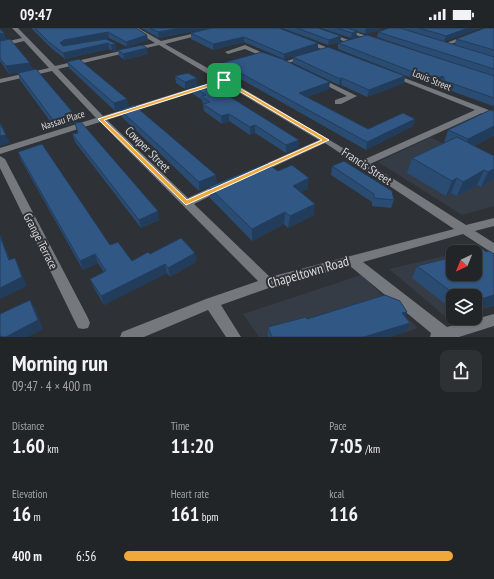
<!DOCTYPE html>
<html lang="en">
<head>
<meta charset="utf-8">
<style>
  :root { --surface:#222528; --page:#2e3134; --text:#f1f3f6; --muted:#a2a5a8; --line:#3f4245; --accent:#eea83c }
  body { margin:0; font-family:"PT Sans Narrow",sans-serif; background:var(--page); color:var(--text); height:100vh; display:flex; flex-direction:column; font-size:15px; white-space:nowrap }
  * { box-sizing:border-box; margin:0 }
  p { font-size:13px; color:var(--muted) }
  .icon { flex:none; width:22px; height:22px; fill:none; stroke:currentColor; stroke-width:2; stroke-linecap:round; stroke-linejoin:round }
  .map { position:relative; height:309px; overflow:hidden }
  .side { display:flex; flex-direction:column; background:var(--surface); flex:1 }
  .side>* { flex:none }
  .needle { width:26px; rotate:223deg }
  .tools { position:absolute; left:446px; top:217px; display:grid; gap:8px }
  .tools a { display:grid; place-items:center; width:36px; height:36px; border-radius:8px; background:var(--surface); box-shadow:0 1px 3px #0004,0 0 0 1px var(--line); font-size:20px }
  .pin { position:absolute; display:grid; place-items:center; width:34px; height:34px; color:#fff; margin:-17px; border-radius:8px; box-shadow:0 2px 6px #0006 }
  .round { display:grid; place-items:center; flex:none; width:42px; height:42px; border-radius:8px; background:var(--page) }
  .overview { display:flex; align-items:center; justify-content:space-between; height:68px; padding:0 12px }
  h1 { font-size:22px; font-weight:800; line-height:30px }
  .figures { display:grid; grid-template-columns:repeat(3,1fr); gap:6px; height:68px; padding:4px 12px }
  .figures div { display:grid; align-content:center }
  .figures b { font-size:20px; font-weight:800 }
  .figures small { font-size:11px; font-weight:400 }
  .figures p { font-size:11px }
  ul { padding:0 12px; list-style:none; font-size:13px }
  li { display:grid; grid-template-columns:64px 48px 1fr; align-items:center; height:30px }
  li i { height:10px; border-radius:5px; background:var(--accent) }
  .status { display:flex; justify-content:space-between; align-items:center; height:28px; padding:0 20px; background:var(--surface); direction:ltr }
  .status svg { height:11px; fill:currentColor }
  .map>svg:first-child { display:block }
  .built { fill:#353c45 }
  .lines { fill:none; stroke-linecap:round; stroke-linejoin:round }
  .minor { fill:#75797e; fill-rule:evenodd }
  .wall { fill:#2a4b72 }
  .shaded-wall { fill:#223d5c }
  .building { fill:#315784; stroke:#223d5c }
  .route { fill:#eea83c; stroke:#fff; fill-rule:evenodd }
  .labels { text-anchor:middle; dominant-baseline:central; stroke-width:4; stroke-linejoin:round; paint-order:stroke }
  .far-street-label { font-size:10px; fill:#d7d9dc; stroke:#2e3135 }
  .street-label { font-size:12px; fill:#d7d9dc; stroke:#2e3135 }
  .near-street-label { font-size:14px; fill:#d7d9dc; stroke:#2e3135 }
</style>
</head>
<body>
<div class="status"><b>09:47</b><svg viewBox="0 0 49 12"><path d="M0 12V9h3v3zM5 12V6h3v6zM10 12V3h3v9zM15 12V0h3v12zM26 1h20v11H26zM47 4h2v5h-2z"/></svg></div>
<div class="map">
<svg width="494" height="309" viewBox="0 0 494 309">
  <rect width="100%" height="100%" fill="#2e3135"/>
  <path class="built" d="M431 109 494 142V178L462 187 378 134Z
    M473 221 494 234V278L475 283V268H453V290L448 291 389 241 453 226V246H475V224H459Z
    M361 247 418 300 390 309H259L243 286Z"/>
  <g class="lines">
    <path class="minor" d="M12 0H18L55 38 155 15 131 0H138L161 13 218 0H227L165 16 227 51 363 132 475 82 390 48V46H394L494 84V89L482 85 370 136 466 197 494 190V198L475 203 494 215V226L463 206 363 234 447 299 494 286V298L459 309H430L431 305 350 238 269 260 221 277 241 309H226L208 282 144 309H120L122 304 206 271 258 253 100 94 0 126V120L96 90 52 43 0 55V51L49 40 24 13 0 19V15L22 10ZM159 17 218 52 103 88 58 41ZM223 55 319 112 254 141 252 143 254 145H260L325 115 454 201 270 249 194 176 224 161 225 159 224 157H216L188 170 107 92Z
      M308 0H316L354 14 349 15Z
      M336 0H344L378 12 373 13Z
      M485 0H493L446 18 441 17Z
      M306 11 338 24 339 25 334 26 304 14 303 13Z
      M245 17 272 29 273 30 268 31 245 21 228 26 225 24Z
      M304 27 309 28 286 36 281 35Z
      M316 50H320L357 68 341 76H335V72L347 68 316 52Z
      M0 128 5 131 88 290 90 295 88 300 83 301 78 300 0 140Z"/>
  </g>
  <path class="wall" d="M31 0H136L148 12 127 19 109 10 80 15 106 11 117 22 112 23 109 21 65 31 52 21Z
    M141 0H210L159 10Z
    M212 0 318 21 284 31 244 14 213 22 191 11V5Z
    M282 0H318L341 8 340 14 328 17Z
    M321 0H381V2L365 6 351 1 357 3 356 9 351 10Z
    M400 0H481L444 13 455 17 456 11 494 0V77L493 78 443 60 441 55 435 57 417 50 414 51 338 21V15L471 41 377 9 378 4Z
    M0 1 4 5 6 11 77 94 55 100 20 52 18 45 31 42 9 46 0 33Z
    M118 22 148 26 124 32 119 28Z
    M293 29 405 48 404 55 367 69 341 57H339L293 35Z
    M67 34 129 78 115 83 69 40Z
    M222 35 329 61 307 69 368 101 413 98 366 122 223 41Z
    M175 48 197 57 185 61 176 55Z
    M193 59 299 119 286 125 255 105 250 107 229 93 222 96 204 83 202 72 193 66Z
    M120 82 216 147 199 163 122 89Z
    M494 83V108H493L474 118 494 128V151L481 159 477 157 457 168 451 165 446 168 407 145 412 130 445 115 444 114 448 102Z
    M72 106 159 192 141 200 75 114Z
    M18 124 110 217 132 233 150 226 195 225 196 234 170 249 167 245 104 277 94 260 90 251 104 244 98 235 83 242 21 132Z
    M332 138 394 172 391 180 372 178V174L331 147Z
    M278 143 308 161 301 164 314 187 288 200 284 196 252 213 210 170 209 159Z
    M417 238 494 277 475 283V268H453V280H450L412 250Z
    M407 284 405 289 410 295 406 304 390 309H268V299L307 291Z"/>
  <path class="shaded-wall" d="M181 0H210L159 10 158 4Z
    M366 0H381V2L365 6Z
    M468 0H481L444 13 446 8Z
    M357 3 356 9 351 10 352 5Z
    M108 4 109 10 66 18 62 21 60 15 64 12Z
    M4 5 7 12 0 14V6Z
    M147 7 148 12 127 19 126 14Z
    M341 8 340 14 328 17 329 12Z
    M244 9V14L213 22V16Z
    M108 15 109 21 65 31 63 25Z
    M318 15V21L284 31V26Z
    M116 16 117 22 112 23 111 17Z
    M147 20 148 26 124 32 123 26Z
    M30 35 33 42 9 46 6 38Z
    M419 44 417 50 414 51 416 45Z
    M405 48 404 55 367 69 369 62Z
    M443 48 441 55 435 57 437 50Z
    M197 50V57L185 61V54Z
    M342 50 341 57H339L340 51Z
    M330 54 329 61 299 72V65Z
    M127 71 129 78 115 83 114 75Z
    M229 86V93L222 96 221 88Z
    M75 87 77 94 55 100 53 92Z
    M415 91 413 98 366 122 367 114Z
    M255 97V105L250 107V99Z
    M494 98V105L493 108 463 124 468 111Z
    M6 107 10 115 0 118V108Z
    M299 112V119L286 125V117Z
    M494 141V151L481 159 488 144Z
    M484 142 477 157 457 168 463 154Z
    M216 147 217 156 199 163V154Z
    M309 150 308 161 292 169 293 158Z
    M457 150 451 165 446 168 452 153Z
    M315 176 314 187 288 200 290 188Z
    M158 183 159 192 141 200 139 192Z
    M285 184 284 196 252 213V201Z
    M0 205 14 241 9 232 0 208Z
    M195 225 196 234 170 249 168 240Z
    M95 226 98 235 83 242 80 233Z
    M15 230 19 239 27 258 0 271V260Z
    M165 236 167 245 104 277 101 268Z
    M494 267V277L475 283V273Z
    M30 272 35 280 43 301 28 309H6Z
    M453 275V279L450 280Z
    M407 284 404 292 402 285Z
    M410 295 406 304 390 309H364Z"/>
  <path class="building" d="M35 0H136L147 7 126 14 108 4 64 12 60 15 63 18 106 11 116 16 111 17 108 15 63 25 50 15Z
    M150 0H181L158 4Z
    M212 0H279L318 15 284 26 244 9 213 16 191 5Z
    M297 0H318L341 8 329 12Z
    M337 0H347L357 3 352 5Z
    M389 0H400L494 29V41L378 4Z
    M419 0H468L446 8Z
    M485 0H494V22L456 11Z
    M0 1 4 5 0 6Z
    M367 7 494 48V70L445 53 443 48 437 50 419 44 416 45 338 15Z
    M10 11 30 35 6 38 0 30V13Z
    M142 17 147 20 123 26 118 22Z
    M328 19 405 48 369 62 342 50 340 51 293 29Z
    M262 24 282 31 330 54 299 65 368 101 403 85 415 91 367 114 222 35Z
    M79 31 127 71 114 75 67 34Z
    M36 41 75 87 53 92 18 45Z
    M188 45 197 50 185 54 175 48Z
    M208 55 299 112 286 117 255 97 250 99 229 86 221 88 203 76 210 74 202 68 206 67 193 59Z
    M134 77 216 147 199 154 120 82Z
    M490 82 494 83V98L468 111 448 102Z
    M81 94 158 183 139 192 72 106 78 105 75 95Z
    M0 95 6 107 0 108Z
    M457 109 494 128V141L488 144 484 142 463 154 457 150 452 153 412 130Z
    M42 116 110 217 118 214 132 233 148 224 150 226 181 210 195 225 168 240 165 236 101 268 90 251 106 243 95 226 80 233 18 124Z
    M344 133 392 163 394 172 374 170V166L332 138Z
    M267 135 278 143 292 137 309 150 293 158 315 176 290 188 285 184 252 201 209 159Z
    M0 208 9 232 15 230 22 249 0 260Z
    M483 221 486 224 489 223 494 226V267L475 273V268H460L459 267 457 268 417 238 453 229V246H475V224H471Z
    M385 267 400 273 407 284 402 285 410 295 364 309H272L268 299 306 289 307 291Z
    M30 272 38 292 6 309H3L2 308 0 309V286Z"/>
  <path class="route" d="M224 51 329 112 186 177 98 91ZM224 54 322 112 187 172 104 92Z"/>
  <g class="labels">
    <g class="far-street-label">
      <text transform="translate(432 52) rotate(22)">Louis Street</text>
      <text transform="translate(63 92) rotate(-18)">Nassau Place</text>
    </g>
    <g class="street-label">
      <text transform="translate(148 121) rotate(45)">Cowper Street</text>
      <text transform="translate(367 138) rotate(33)">Francis Street</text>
      <text transform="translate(41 213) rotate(63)">Grange Terrace</text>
    </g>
    <g class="near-street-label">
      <text transform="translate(308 244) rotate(-16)">Chapeltown Road</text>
    </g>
  </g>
</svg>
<div class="tools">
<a><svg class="needle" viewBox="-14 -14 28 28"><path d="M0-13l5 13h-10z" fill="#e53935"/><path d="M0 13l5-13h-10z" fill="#a2a5a8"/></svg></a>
<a><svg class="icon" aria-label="layers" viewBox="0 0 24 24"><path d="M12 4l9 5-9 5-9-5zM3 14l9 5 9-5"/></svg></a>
</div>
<div class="pin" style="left:224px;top:52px;background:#1e9e55"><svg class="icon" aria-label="arrive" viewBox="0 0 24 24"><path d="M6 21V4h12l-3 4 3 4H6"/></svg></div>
</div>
<section class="side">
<div class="overview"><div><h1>Morning run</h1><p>09:47 · 4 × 400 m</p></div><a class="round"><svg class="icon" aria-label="share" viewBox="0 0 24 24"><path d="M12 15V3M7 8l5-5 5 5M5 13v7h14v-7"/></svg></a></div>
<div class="figures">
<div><p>Distance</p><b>1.60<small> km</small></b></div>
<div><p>Time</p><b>11:20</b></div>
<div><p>Pace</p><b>7:05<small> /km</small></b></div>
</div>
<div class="figures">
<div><p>Elevation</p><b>16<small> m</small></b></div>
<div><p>Heart rate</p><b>161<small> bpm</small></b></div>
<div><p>kcal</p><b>116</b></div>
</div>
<ul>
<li><b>400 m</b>6:56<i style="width:92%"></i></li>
</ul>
</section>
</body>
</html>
